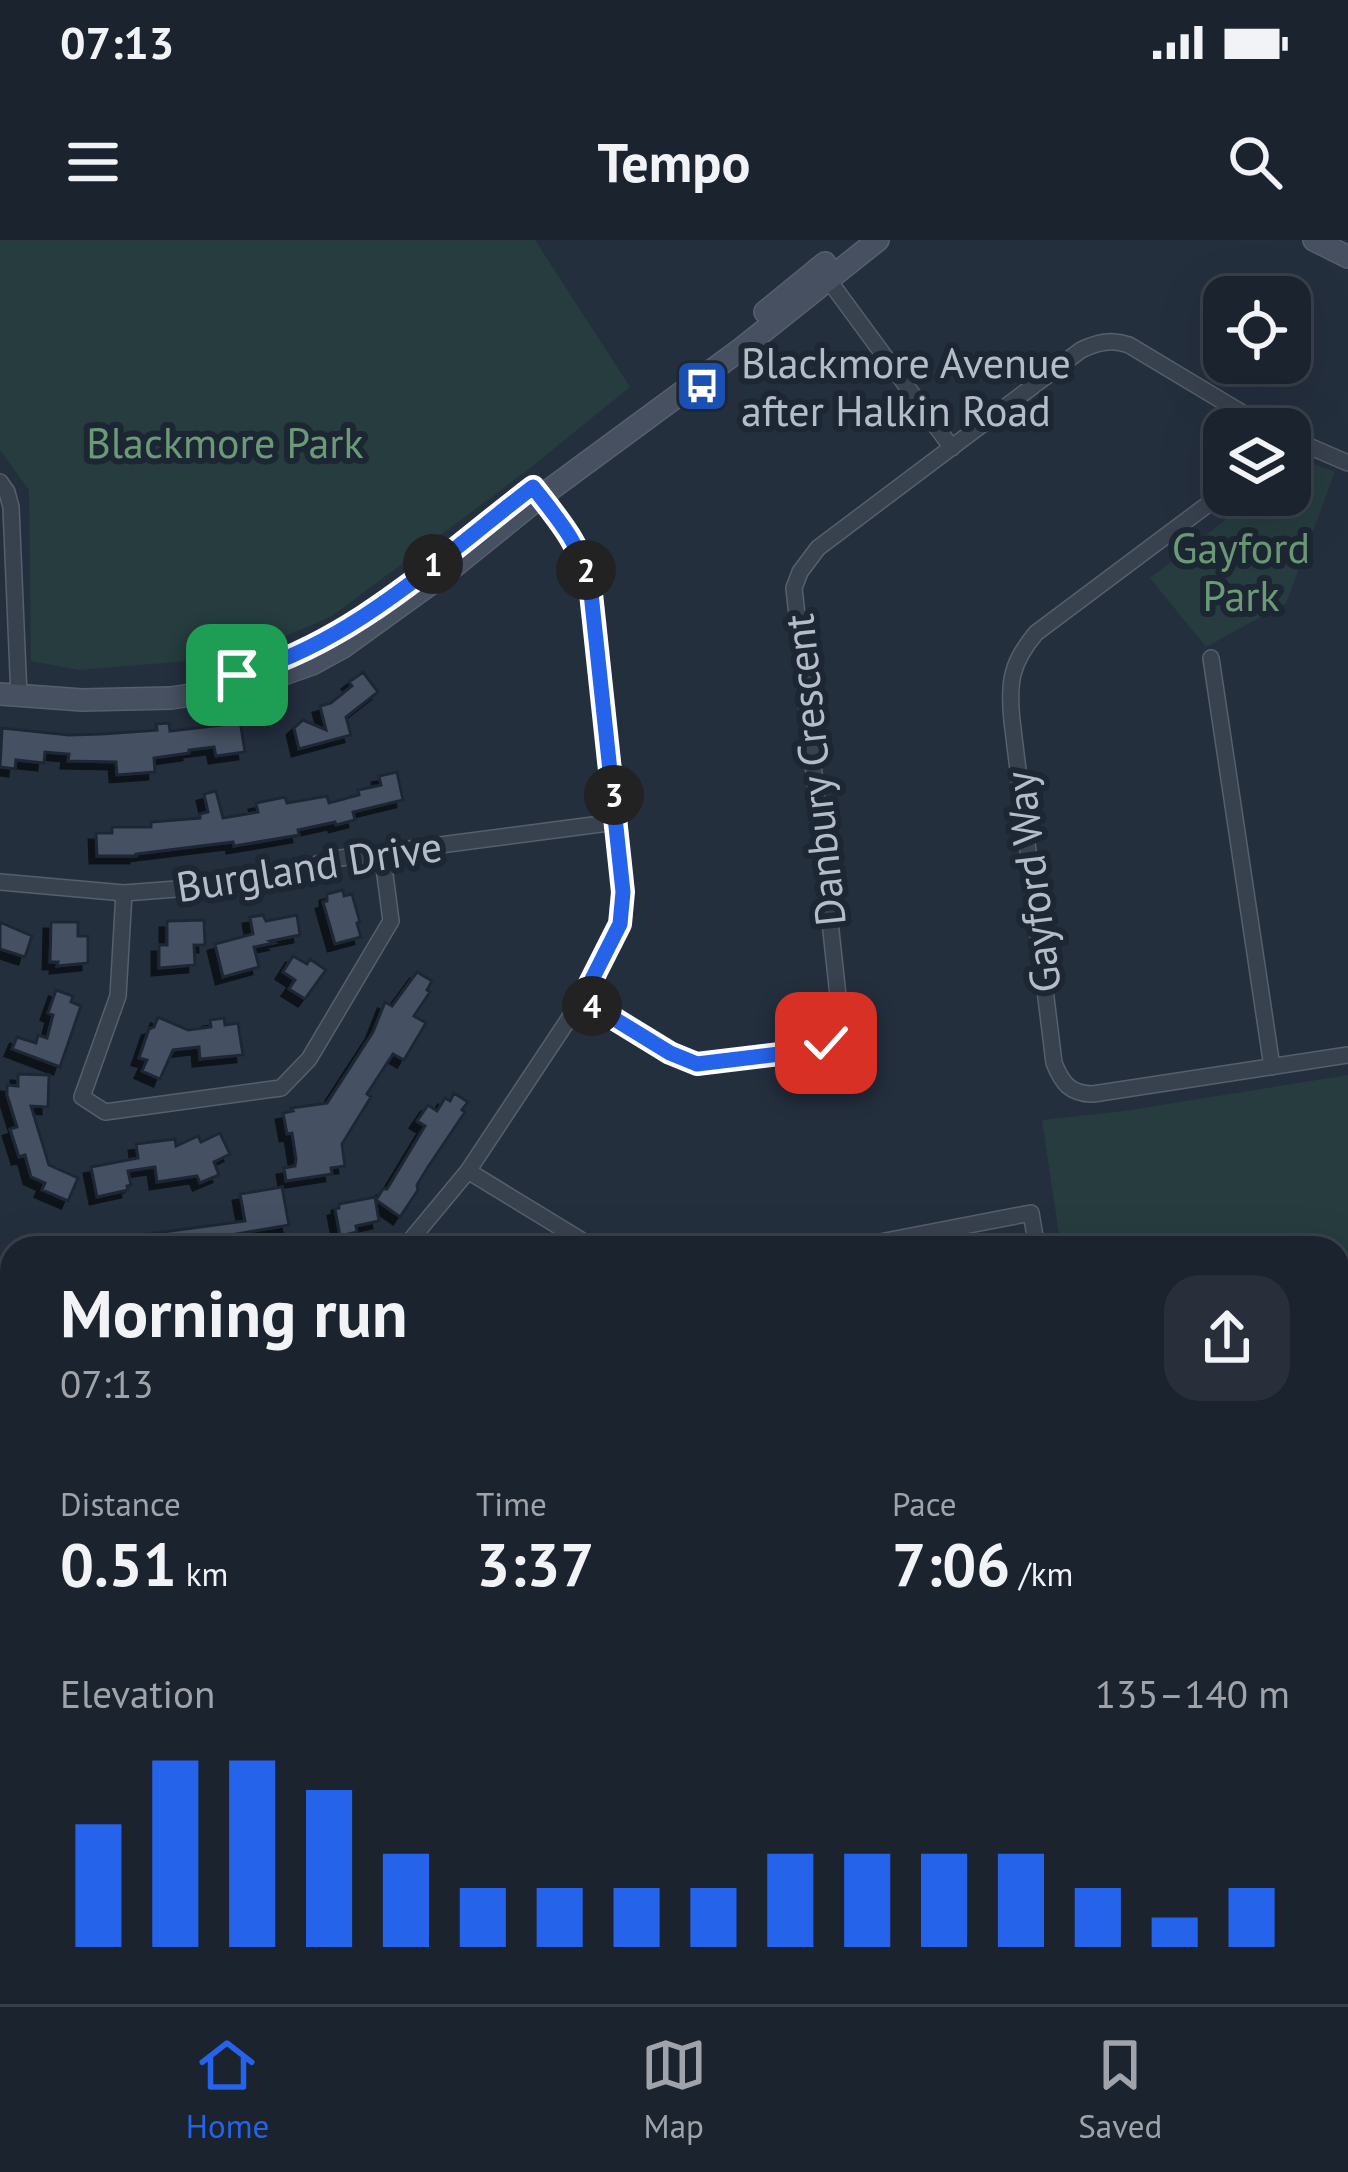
<!DOCTYPE html>
<html lang="en">
<head>
<meta charset="utf-8">
<style>
  :root { --surface:#1b232e; --page:#282f3a; --text:#f1f3f6; --muted:#a0a4aa; --line:#39404a; --accent:#2563eb }
  body { margin:0; font-family:"PT Sans",sans-serif; background:var(--page); color:var(--text); height:100vh; display:flex; flex-direction:column; font-size:45px; white-space:nowrap }
  * { box-sizing:border-box; margin:0 }
  p { font-size:39px; color:var(--muted) }
  .icon { flex:none; width:66px; height:66px; fill:none; stroke:currentColor; stroke-width:2; stroke-linecap:round; stroke-linejoin:round }
  .map { position:relative; flex:1; overflow:hidden }
  .drawer { position:absolute; left:0px; top:996px; width:1350px; height:768px; display:flex; flex-direction:column; background:var(--surface); border-radius:36px 36px 0 0; box-shadow:0 12px 48px #0002,0 0 0 3px var(--line) }
  .drawer>* { flex:none }
  .tools { position:absolute; left:1203px; top:36px; display:grid; gap:24px }
  .tools a { display:grid; place-items:center; width:108px; height:108px; border-radius:24px; background:var(--surface); box-shadow:0 12px 48px #0002,0 0 0 3px var(--line); font-size:60px }
  .pin { position:absolute; display:grid; place-items:center; width:102px; height:102px; color:#fff; margin:-51px; border-radius:24px; box-shadow:0 6px 18px #0006 }
  .km { position:absolute; width:60px; height:60px; margin:-30px; border-radius:50%; background:#222; color:#fff; font-size:33px; line-height:60px; text-align:center }
  .round { display:grid; place-items:center; flex:none; width:126px; height:126px; border-radius:36px; background:var(--page) }
  .summary { display:flex; align-items:center; justify-content:space-between; height:204px; padding:0 60px }
  h1 { font-size:66px; font-weight:700; line-height:90px }
  .figures { display:grid; grid-template-columns:repeat(3,1fr); gap:18px; height:204px; padding:12px 60px }
  .figures div { display:grid; align-content:center }
  .figures b { font-size:60px; font-weight:700 }
  .figures small { font-size:33px; font-weight:400 }
  .figures p { font-size:33px }
  .chart { height:336px; padding:24px 60px }
  .chart p { display:flex; justify-content:space-between }
  .chart svg { width:100%; height:216px; margin-top:12px; stroke:var(--accent); stroke-width:6 }
  .status { display:flex; justify-content:space-between; align-items:center; height:84px; padding:0 60px; background:var(--surface); direction:ltr }
  .status svg { height:33px; fill:currentColor }
  header { display:flex; justify-content:space-between; align-items:center; height:156px; padding:0 60px; background:var(--surface); font-size:54px; font-weight:700 }
  .tab-bar { display:flex; justify-content:space-around; align-items:center; height:168px; border-top:3px solid var(--line); background:var(--surface); font-size:33px; color:var(--muted) }
  .tab-bar a { display:grid; justify-items:center; gap:6px }
  .tab-bar .on { color:var(--accent) }
  .map>svg:first-child { display:block }
  .green { fill:#263c3f }
  .building { fill:#455162; stroke:#1f2835; stroke-width:3; filter:url(#shadow) }
  .lines { fill:none; stroke-linecap:round; stroke-linejoin:round }
  .street-casing { stroke:#565f6c; stroke-width:18 }
  .secondary-casing { stroke:#565f6c; stroke-width:24 }
  .path { stroke:#44595c; stroke-width:3; stroke-dasharray:9 9; stroke-linecap:butt }
  .street { stroke:#38414e; stroke-width:15 }
  .secondary { stroke:#465061; stroke-width:21 }
  .route-casing { stroke:#fff; stroke-width:24 }
  .route { stroke:#2563eb; stroke-width:15 }
  .labels { text-anchor:middle; dominant-baseline:central; stroke-width:12; stroke-linejoin:round; paint-order:stroke }
  .poi-label { font-size:42px; fill:#b4bcc9; stroke:#1d2633; text-anchor:start }
  .park-label { font-size:42px; fill:#6b9a76; stroke:#1d2633 }
  .street-label { font-size:42px; fill:#b4bcc9; stroke:#1d2633 }
</style>
</head>
<body>
<div class="status"><b>07:13</b><svg viewBox="0 0 49 12"><path d="M0 12V9h3v3zM5 12V6h3v6zM10 12V3h3v9zM15 12V0h3v12zM26 1h20v11H26zM47 4h2v5h-2z"/></svg></div>
<header><svg class="icon" aria-label="menu" viewBox="0 0 24 24"><path d="M4 6h16M4 12h16M4 18h16"/></svg>Tempo<svg class="icon" aria-label="search" viewBox="0 0 24 24"><circle cx="10" cy="10" r="6"/><path d="M15 15l6 6"/></svg></header>
<div class="map">
<svg width="1348" height="1764" viewBox="0 0 1348 1764">
  <defs>
    <filter id="shadow"><feDropShadow dx="-7" dy="7" stdDeviation="0" flood-color="#0009"/></filter>
  </defs>
  <rect width="100%" height="100%" fill="#242f3e"/>
  <path class="green" d="M0 0H535L630 147 525 232 332 376 237 417 79 430 31 421 29 250 0 210Z
    M1290 215 1335 232 1286 363 1206 407 1150 338 1229 277 1239 255H1290Z
    M1348 835V1330L1338 1332V1008H1061L1042 880 1124 871Z"/>
  <path class="building" d="M363 432 378 452 346 477 351 495 299 509 294 488 303 480 326 490 320 466 331 463 352 446 349 442Z
    M240 480 245 512 216 516 214 507 189 510V513L154 518 155 532 117 535 116 522 68 521 69 514 45 512 44 523 16 520 15 529 0 527 2 488 69 495 102 494 157 490 156 484 169 483 170 491 222 485V482Z
    M397 532 403 560 353 572 355 580 336 585 335 582 298 590 299 595 234 606 233 602 136 614V616H97L96 593H112V587H151V582L200 578V574L208 572 204 554 216 551 223 578 258 572 256 563 285 557 287 563 327 556 329 563 359 555 358 550 381 545 379 536Z
    M343 650 344 656 352 654 360 682 357 683 361 697 335 704 323 662 327 661V654Z
    M263 675 266 681 297 675 300 695 270 701 274 703 254 707 259 727 223 737 215 704 253 694 250 677Z
    M204 680 205 705H194L195 725 159 728V705H167V681Z
    M0 682 32 696 25 717 0 709Z
    M51 682H78V696H88V723L57 726 58 722H50Z
    M293 716 307 724 310 719 326 730 305 759 289 749 295 740 283 732Z
    M417 732 432 741 427 750 430 752 414 776 426 783 404 820 393 814 367 854 371 857 342 904 345 926 331 928 332 934 286 941 284 928 295 926 296 919 292 893 287 894 283 873 293 871 291 868 327 863 373 792 385 762 392 766Z
    M56 750 73 756 71 762 81 766 60 827 12 809 17 797 36 803 38 795 47 798 53 775 48 773Z
    M158 777 188 790 211 787 210 780 224 778 225 785 238 783 243 815 200 819 199 807 173 810 160 839 142 831 147 820 139 818 149 789 154 787Z
    M18 834 49 835 48 867 31 866 49 925 78 938 68 961 42 950 45 943 31 937 25 915 19 917 10 889 17 887 7 855V845L18 846Z
    M454 853 468 862 462 870 465 872 428 927 417 945 418 950 400 977 376 960 383 949H387L425 886 417 881 428 865 437 871 445 858 450 861Z
    M220 893 230 914 214 922 219 935 200 943 197 936 157 942 155 927 128 931 131 945 127 946 128 950 97 957 91 927 138 918 136 904 175 899 176 906 198 896 201 902Z
    M282 947 289 985 225 996 227 1008H97L96 1001 245 981 240 954Z
    M375 957 379 981 356 986 357 992 340 996 335 969 339 968V964Z
    M1208 1752H1348V1764H1210Z"/>
  <g class="lines">
    <g class="street-casing">
      <path id="street" d="M822 31 952 208
        M1290 198 1348 223
        M0 242 7 252 11 267 19 457
        M1224 247 1215 259 1036 393C1011 423 1008 442 1012 481L1054 823C1062 843 1070 854 1093 854L1348 815
        M1211 418 1272 827
        M0 642 124 653 256 643 333 619 616 582
        M124 653 118 756 82 857 105 872 281 848 309 819 391 681 382 612
        M582 759 670 813 697 824 813 810C835 801 840 788 839 765L794 348 800 332 818 308 1081 110C1098 102 1112 99 1129 105L1269 189
        M834 796 852 813
        M468 931 594 1008
        M404 1008 468 931 582 759 620 684 624 652 590 344C579 301 559 281 533 247
        M849 1008 1031 973 1037 1008
        M0 1114 12 1104
        M1338 1346 1348 1342
        M0 1461 12 1445
        M1338 1520 1348 1589
        M0 1677 12 1679
        M131 1752 133 1764
        M762 1752 764 1764
        M478 1764 546 1755"/>
    </g>
    <g class="secondary-casing">
      <path id="secondary" d="M1314 0 1348 17
        M765 72 825 23
        M0 454 82 460 171 458 249 446 312 424 343 407 451 329 540 257 741 109 878 0
        M0 1347 12 1357
        M332 1752 334 1764
        M347 1752 349 1764"/>
    </g>
    <path class="path" d="M0 1375 12 1384"/>
    <use href="#street" class="street"/>
    <use href="#secondary" class="secondary"/>
  </g>
  <g class="lines">
    <g class="route-casing">
      <path id="route" d="M237 435C351 405 441 317 533 247 558 279 580 304 590 344L623 652 620 684 582 759 670 813 697 824 813 810 826 803"/>
    </g>
    <use href="#route" class="route"/>
  </g>
  <defs>
    <g id="bus-square" transform="scale(2.7)"><rect x="-9" y="-9" width="18" height="18" rx="4" fill="#1a4fb4" stroke="#1d2633"/><path d="M-5-6H5V4H4V6H2V4H-2V6H-4V4H-5ZM-3.5-4V0h7V-4ZM-3.5 1.2v1.5H-2V1.2ZM2 1.2v1.5H3.5V1.2Z" fill="#fff"/></g>
  </defs>
  <g fill-rule="evenodd">
    <use href="#bus-square" x="702" y="146"/>
  </g>
  <g class="labels">
    <g class="poi-label">
      <text x="741" y="122">Blackmore Avenue<tspan x="741" dy="48">after Halkin Road</tspan></text>
    </g>
    <g class="park-label">
      <text x="225" y="202">Blackmore Park</text>
      <text x="1241" y="307">Gayford<tspan x="1241" dy="48">Park</tspan></text>
    </g>
    <g class="street-label">
      <text transform="translate(814 530) rotate(-96)">Danbury Crescent</text>
      <text transform="translate(309 626) rotate(-9)">Burgland Drive</text>
      <text transform="translate(1032 642) rotate(-97)">Gayford Way</text>
    </g>
  </g>
</svg>
<div class="tools">
<a><svg class="icon" aria-label="locate" viewBox="0 0 24 24"><circle cx="12" cy="12" r="6"/><path d="M12 2v4M12 18v4M2 12h4M18 12h4"/></svg></a>
<a><svg class="icon" aria-label="layers" viewBox="0 0 24 24"><path d="M12 4l9 5-9 5-9-5zM3 14l9 5 9-5"/></svg></a>
</div>
<div class="pin" style="left:237px;top:435px;background:#1e9e55"><svg class="icon" aria-label="arrive" viewBox="0 0 24 24"><path d="M6 21V4h12l-3 4 3 4H6"/></svg></div>
<div class="pin" style="left:826px;top:803px;background:#d93025"><svg class="icon" aria-label="check" viewBox="0 0 24 24"><path d="M5 12l5 5 9-10"/></svg></div>
<b class="km" style="left:433px;top:324px">1</b>
<b class="km" style="left:586px;top:330px">2</b>
<b class="km" style="left:614px;top:555px">3</b>
<b class="km" style="left:592px;top:766px">4</b>
<section class="drawer">
<div class="summary"><div><h1>Morning run</h1><p>07:13</p></div><a class="round"><svg class="icon" aria-label="share" viewBox="0 0 24 24"><path d="M12 15V3M7 8l5-5 5 5M5 13v7h14v-7"/></svg></a></div>
<div class="figures">
<div><p>Distance</p><b>0.51<small> km</small></b></div>
<div><p>Time</p><b>3:37</b></div>
<div><p>Pace</p><b>7:06<small> /km</small></b></div>
</div>
<div class="chart"><p><span>Elevation</span>135–140 m</p>
<svg viewBox="0 0 160 44" preserveAspectRatio="none"><path d="M5 44V19M15 44V6M25 44V6M35 44V12M45 44V25M55 44V32M65 44V32M75 44V32M85 44V32M95 44V25M105 44V25M115 44V25M125 44V25M135 44V32M145 44V38M155 44V32"/></svg>
</div>
</section>
</div>
<nav class="tab-bar">
<a class="on"><svg class="icon" aria-label="home" viewBox="0 0 24 24"><path d="M3 11l9-7 9 7M6 9v11h12V9"/></svg>Home</a>
<a><svg class="icon" aria-label="map" viewBox="0 0 24 24"><path d="M3 6l6-2 6 2 6-2v14l-6 2-6-2-6 2zM9 4v14M15 6v14"/></svg>Map</a>
<a><svg class="icon" aria-label="saved" viewBox="0 0 24 24"><path d="M7 4h10v16l-5-4-5 4z"/></svg>Saved</a>
</nav>
</body>
</html>
